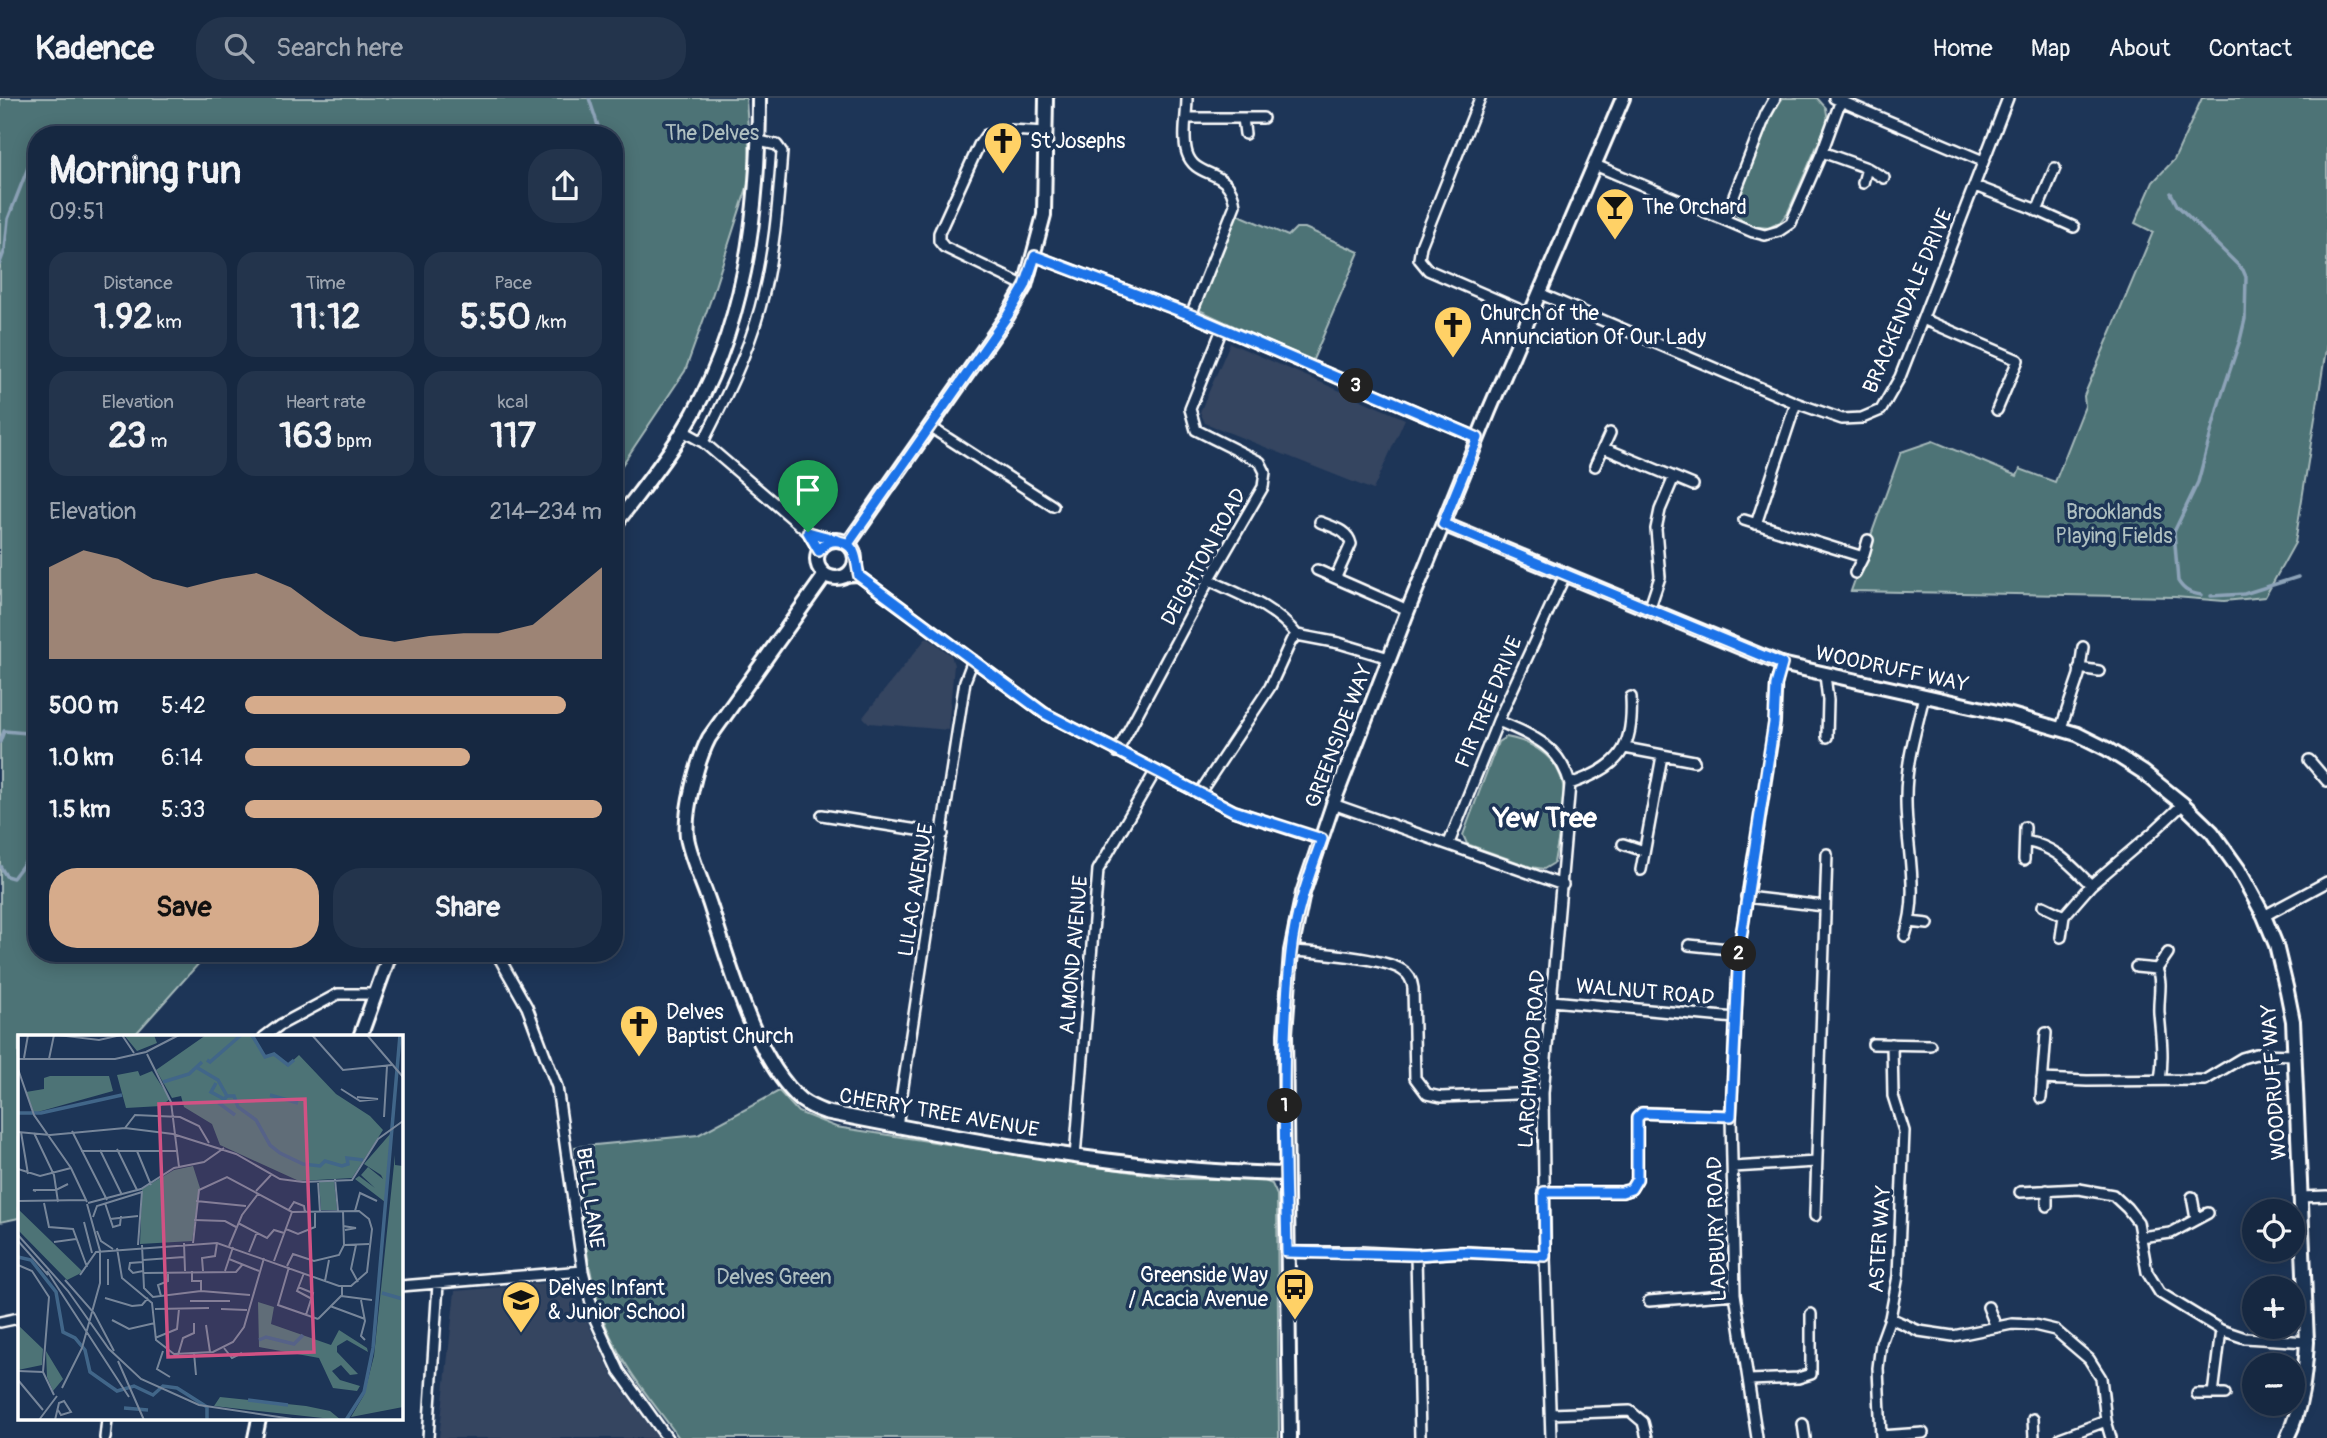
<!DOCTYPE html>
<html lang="en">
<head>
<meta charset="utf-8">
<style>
  :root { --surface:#162841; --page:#23344c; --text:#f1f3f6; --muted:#9ea6b1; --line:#35445a; --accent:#d6ab8b }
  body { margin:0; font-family:Pangolin,sans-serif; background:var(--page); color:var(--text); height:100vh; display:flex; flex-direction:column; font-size:26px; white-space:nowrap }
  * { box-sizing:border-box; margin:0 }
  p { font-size:23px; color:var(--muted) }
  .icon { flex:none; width:38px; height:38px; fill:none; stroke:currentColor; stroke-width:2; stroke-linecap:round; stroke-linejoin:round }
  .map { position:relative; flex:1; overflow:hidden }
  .side { position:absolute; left:28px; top:28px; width:595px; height:836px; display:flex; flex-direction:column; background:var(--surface); border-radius:28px; box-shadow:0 4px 18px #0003,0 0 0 2px var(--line) }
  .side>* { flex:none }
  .buttons { position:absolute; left:2242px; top:1101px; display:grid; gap:14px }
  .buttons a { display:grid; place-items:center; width:63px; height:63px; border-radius:50%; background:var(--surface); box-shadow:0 4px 18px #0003,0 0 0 2px var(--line); font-size:35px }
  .pin { position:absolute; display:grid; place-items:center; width:60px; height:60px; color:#fff; margin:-72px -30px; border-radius:50% 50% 50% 0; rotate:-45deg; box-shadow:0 0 7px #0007 }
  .pin .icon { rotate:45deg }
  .km { position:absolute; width:35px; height:35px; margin:-18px; border-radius:50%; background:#222; color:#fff; font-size:19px; line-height:35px; text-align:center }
  .round { display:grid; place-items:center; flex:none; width:74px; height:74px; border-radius:28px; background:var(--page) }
  .headline { display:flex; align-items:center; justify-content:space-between; height:119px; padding:0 21px }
  h1 { font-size:38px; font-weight:800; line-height:52px }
  .stats { display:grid; grid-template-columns:repeat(3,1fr); gap:10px; height:119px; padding:7px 21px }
  .stats div { display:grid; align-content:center; border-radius:18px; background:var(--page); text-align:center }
  .stats b { font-size:35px; font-weight:800 }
  .stats small { font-size:19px; font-weight:400 }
  .stats p { font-size:19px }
  .chart { height:196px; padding:14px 21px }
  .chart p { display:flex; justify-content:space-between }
  .chart svg { width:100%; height:126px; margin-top:7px; fill:var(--accent); opacity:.7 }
  .button { display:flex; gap:14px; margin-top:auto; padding:14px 21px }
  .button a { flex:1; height:80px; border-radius:28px; background:var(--accent); color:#111; font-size:28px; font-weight:800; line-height:80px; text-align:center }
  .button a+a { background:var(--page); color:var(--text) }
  ul { padding:0 21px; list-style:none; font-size:23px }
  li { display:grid; grid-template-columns:112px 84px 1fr; align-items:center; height:52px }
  li i { height:18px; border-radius:9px; background:var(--accent) }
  header { display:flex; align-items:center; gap:42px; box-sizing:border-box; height:98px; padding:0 35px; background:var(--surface); border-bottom:2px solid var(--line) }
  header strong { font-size:33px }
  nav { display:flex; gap:38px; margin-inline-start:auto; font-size:24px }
  .search { width:490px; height:63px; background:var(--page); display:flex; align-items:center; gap:18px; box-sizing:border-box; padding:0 24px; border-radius:28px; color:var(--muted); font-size:26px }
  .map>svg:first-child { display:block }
  .built { fill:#344460 }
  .green { fill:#4d7376; stroke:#a6b9ba; stroke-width:2 }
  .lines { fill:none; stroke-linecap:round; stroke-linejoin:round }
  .stream { stroke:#8da3b8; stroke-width:3.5 }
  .minor-casing { stroke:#fff; stroke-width:14 }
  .tertiary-casing { stroke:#fff; stroke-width:18 }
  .minor { stroke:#1d3557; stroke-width:9 }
  .tertiary { stroke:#1d3557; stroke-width:12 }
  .route-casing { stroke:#fff; stroke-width:14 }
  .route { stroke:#1a73e8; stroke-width:9 }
  .labels { text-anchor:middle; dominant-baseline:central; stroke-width:7; stroke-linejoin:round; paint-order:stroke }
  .park-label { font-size:21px; fill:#afc0c1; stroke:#1d3557 }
  .poi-label { font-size:21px; fill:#fff; stroke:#1d3557; text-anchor:start }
  .street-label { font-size:21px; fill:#fff; stroke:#1d3557 }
  .district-label { font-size:28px; font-weight:bold; fill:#fff; stroke:#1d3557 }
  .inset-river { fill:none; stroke:#416689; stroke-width:3.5 }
  .inset-road { fill:none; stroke:#77869a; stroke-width:2 }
  .view { fill:#d15284; fill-opacity:0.15; stroke:#d15284; stroke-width:3.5 }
  .inset-edge { fill:none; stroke:#fff; stroke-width:3.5 }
</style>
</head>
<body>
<header>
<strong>Kadence</strong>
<div class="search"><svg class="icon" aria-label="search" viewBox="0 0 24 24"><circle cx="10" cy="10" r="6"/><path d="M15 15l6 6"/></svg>Search here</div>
<nav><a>Home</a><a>Map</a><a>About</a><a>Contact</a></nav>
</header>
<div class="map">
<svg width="2327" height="1340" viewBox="0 0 2327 1340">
  <rect width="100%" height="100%" fill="#1d3557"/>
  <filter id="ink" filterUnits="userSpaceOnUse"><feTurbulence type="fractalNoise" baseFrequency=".0143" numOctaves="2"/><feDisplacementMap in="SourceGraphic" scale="14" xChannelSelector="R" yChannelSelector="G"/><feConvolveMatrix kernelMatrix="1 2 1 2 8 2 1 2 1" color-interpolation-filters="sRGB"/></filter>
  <g filter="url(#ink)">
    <path class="built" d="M1230 245 1405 321 1373 392 1205 325 1200 314Z
      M927 539 951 557 954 567 948 632 869 625 863 619Z
      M568 1183 613 1278 658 1340H439L455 1193Z"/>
    <path class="green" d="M0 0H746L751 77 711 201 685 273 614 379V37H37V856H215L200 864 133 939H19V1120L0 1124Z
      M1783 0H1817L1826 10 1828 23 1788 114 1780 124 1769 130 1751 128 1737 118 1735 109 1775 10Z
      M2202 0H2327V245L2295 445 2265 499 2224 503 2175 499 1851 493 1901 354 1933 343 2017 378 2020 371 2055 384 2085 308 2084 298 2153 134 2135 125 2153 84 2174 62Z
      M1237 116 1288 138 1296 130H1305L1359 154 1312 264 1197 211Z
      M1506 639C1535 644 1562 662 1564 695 1565 713 1557 746 1554 765L1544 771 1531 769 1467 746 1463 737 1498 644Z
      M779 993 798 1014 836 1029 1178 1081H1260L1272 1086 1277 1097 1279 1340H679C653 1304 623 1270 606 1228 584 1172 582 1108 575 1049L698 1037Z"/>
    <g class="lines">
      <path class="stream" d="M589 0 600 34 597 37
        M578 37 584 34 593 37
        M2171 95 2177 107 2243 172 2246 179 2245 221 2240 242 2219 305 2198 384 2174 434 2178 483C2184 493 2190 495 2201 497
        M0 165 5 151 8 121 31 62
        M2211 498 2244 496 2298 479
        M0 644 4 633 27 635 32 624 37 621
        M0 768 6 778 13 780 37 748"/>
      <g class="minor-casing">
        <path id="minor" d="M1187 0C1187 17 1182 39 1187 55 1196 83 1229 67 1235 107L1191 217
          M1480 0 1421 148 1419 161 1428 172 1532 217
          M1834 0 1983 63
          M1187 20H1263
          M1243 20 1245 36
          M1822 54 1867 70 1884 80
          M1595 67 1753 134 1765 137 1779 133 1791 125 1822 54 1841 2
          M1863 85 1867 70
          M1975 88 2032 110 2074 129
          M2037 113 2055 70
          M1725 121 1766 16 1775 0
          M1035 158 1191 217 1478 340
          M1025 188 944 149 939 143V135L979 47 986 37 1009 32 1047 34
          M1541 196 1796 305 1842 321 1862 320 1881 312 1900 279 2008 0
          M1923 221 2018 262 1997 312
          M930 329 1053 408
          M683 333 703 344 808 434 819 453
          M703 344C725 301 747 257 760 210 774 159 778 107 782 54L777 47 759 43
          M1604 350 1693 387
          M1595 368 1610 335
          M1744 422 1863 459
          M1320 424C1332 429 1348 432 1351 446L1336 479
          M1756 426 1796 305
          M808 434 831 442
          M855 465 859 478 1044 615 1234 713 1322 742
          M1317 472 1408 512
          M1855 475 1863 459 1868 442
          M842 479 859 478
          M1209 482C1241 497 1275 509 1297 537L1339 545 1389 560
          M1649 512 1660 479 1656 431 1660 412 1674 379
          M2079 570 2099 573
          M1825 577 1828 602 1827 639
          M1498 623C1531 637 1560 647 1570 686L1543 995 1545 1158 1551 1340
          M2061 630 2079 577 2083 549
          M1625 650 1694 663
          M1117 654 1209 482 1263 389 1265 374 1260 364 1196 332 1190 311 1222 231
          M2309 662 2327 683
          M1570 686C1619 669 1634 652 1631 599
          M1199 696 1270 589 1291 543 1297 537
          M1333 706 1563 787
          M822 717 943 736
          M2025 743C2056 749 2069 765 2091 787
          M1449 745 1498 623 1565 477
          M1623 746 1644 753
          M2024 762 2025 729
          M1641 772 1662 658
          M1746 799 1824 808
          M2043 808 2064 818
          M2264 818 2327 784
          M1910 824 1928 826
          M1905 838C1921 792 1905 746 1906 699 1906 664 1916 632 1924 598
          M2061 839 2064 818 2091 787 2151 736 2183 706
          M1689 847 1739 852
          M1291 853C1314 854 1384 860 1402 872 1409 876 1412 882 1413 890L1415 980 1427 996 1441 999 1543 995
          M497 856 527 909 557 989 583 1173 595 1221 619 1273 667 1340
          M2136 869 2157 871 2168 855
          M2157 871C2163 885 2158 900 2159 915 2161 938 2164 960 2160 982
          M1552 903 1735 920
          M264 939 280 927 338 896H374
          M1873 946 1930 947
          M2042 981 2087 983 2205 982 2242 960 2256 956 2295 957
          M2041 1000 2046 935
          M897 1028 965 583 973 562
          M1075 1059 1098 772 1155 674
          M1733 1069 1816 1064
          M2047 1092V1108
          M1543 1094H1622L1631 1091 1637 1081V1020L1642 1015 1731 1018
          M2020 1094 2079 1091 2113 1097 2127 1110 2138 1124 2147 1174 2160 1195 2221 1232 2245 1240 2307 1244
          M2192 1099 2196 1121
          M2301 1099 2327 1098
          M1815 1118 1827 756
          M2140 1139 2171 1135 2208 1115
          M1287 1154H1361L1416 1157 1462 1154 1545 1158
          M1416 1157 1420 1340
          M401 1188 583 1173
          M1649 1203 1735 1196
          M1988 1209 1996 1229
          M1890 1220 1919 1233 1953 1238 2012 1226 2034 1227 2055 1232 2089 1261 2101 1280 2106 1323 2111 1340
          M0 1224 19 1220
          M1749 1282 1798 1280 1811 1276V1216
          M2197 1296H2225
          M2213 1296 2221 1232
          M1551 1316 1630 1313 1643 1324 1647 1340
          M2033 1321 2034 1340
          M1803 1326 1805 1340
          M1881 1338 1923 1335
          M105 1340 107 1321
          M428 1340 438 1186
          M1757 1340 1735 1196 1731 1018 1739 852 1775 625 1776 587 1781 566
          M1881 1340 1878 1270 1881 1245 1890 1220 1898 1178 1904 1033 1893 998 1892 946
          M2060 1340 2106 1323"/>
      </g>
      <g class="tertiary-casing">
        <path id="tertiary" d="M1443 426 1781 566 2011 617 2077 636 2107 651 2143 674 2183 706 2212 734 2239 772 2264 818 2276 847 2287 893 2293 923 2307 1244C2305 1277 2302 1310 2287 1340
          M614 428C637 397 663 366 683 333 745 234 759 115 759 0
          M817 461a19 19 0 1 1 38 0a19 19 0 1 1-38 0Z
          M848 446 1008 217 1025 188 1044 117 1046 0
          M825 477 709 640C697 663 684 714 687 739 690 759 705 790 711 810 731 869 754 960 801 1002 808 1007 817 1011 825 1014 977 1044 1130 1073 1285 1076
          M360 939 390 856
          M255 1340 259 1321
          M1290 1340 1285 936 1291 853 1303 795 1333 706 1408 512 1489 313 1623 0"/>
      </g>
      <use href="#minor" class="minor"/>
      <use href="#tertiary" class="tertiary"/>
    </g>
  </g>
  <g class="lines" filter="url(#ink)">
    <g class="route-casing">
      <path id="route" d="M808 434C821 439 851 442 854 455 857 462 857 470 859 478L1044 615 1234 713 1322 741C1309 778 1295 815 1291 855 1280 953 1285 1055 1287 1154L1416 1157 1462 1154 1545 1158 1544 1094H1622L1631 1091 1637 1081V1020L1642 1015 1731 1018 1739 852 1774 625 1776 587 1782 566 1443 426 1478 340 1191 217 1035 158 1025 188 1008 217 848 446C835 440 827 442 819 453L808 434"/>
    </g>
    <use href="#route" class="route"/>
  </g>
  <defs>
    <g id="church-pin" transform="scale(2.0125)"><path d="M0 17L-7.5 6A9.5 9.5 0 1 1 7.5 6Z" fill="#ffd166" stroke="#1d3557"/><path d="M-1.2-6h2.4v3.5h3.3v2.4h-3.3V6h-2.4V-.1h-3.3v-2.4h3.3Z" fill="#111"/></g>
    <g id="bar-pin" transform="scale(2.0125)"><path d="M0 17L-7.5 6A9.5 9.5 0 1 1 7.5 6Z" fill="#ffd166" stroke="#1d3557"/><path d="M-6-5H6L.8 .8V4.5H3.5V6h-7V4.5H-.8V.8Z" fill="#111"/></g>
    <g id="bus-pin" transform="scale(2.0125)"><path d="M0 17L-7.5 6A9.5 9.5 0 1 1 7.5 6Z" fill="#ffd166" stroke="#1d3557"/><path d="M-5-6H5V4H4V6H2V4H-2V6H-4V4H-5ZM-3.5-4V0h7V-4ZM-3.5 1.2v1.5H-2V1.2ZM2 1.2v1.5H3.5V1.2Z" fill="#111"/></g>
    <g id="school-pin" transform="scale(2.0125)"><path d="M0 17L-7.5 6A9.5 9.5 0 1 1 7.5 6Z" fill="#ffd166" stroke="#1d3557"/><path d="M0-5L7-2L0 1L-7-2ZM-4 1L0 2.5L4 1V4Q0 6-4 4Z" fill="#111"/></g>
  </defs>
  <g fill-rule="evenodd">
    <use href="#church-pin" x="1003" y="43"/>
    <use href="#bar-pin" x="1615" y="109"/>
    <use href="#church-pin" x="1453" y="227"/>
    <use href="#church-pin" x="639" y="926"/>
    <use href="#bus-pin" x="1295" y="1189"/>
    <use href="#school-pin" x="521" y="1202"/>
  </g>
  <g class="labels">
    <g class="park-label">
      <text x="712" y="35">The Delves</text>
      <text x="2114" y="414">Brooklands<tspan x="2114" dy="24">Playing Fields</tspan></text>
      <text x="774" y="1179">Delves Green</text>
    </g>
    <g class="poi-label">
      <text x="1030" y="43">St Josephs</text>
      <text x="1642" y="109">The Orchard</text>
      <text x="1480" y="215">Church of the<tspan x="1480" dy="24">Annunciation Of Our Lady</tspan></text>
      <text x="666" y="914">Delves<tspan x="666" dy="24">Baptist Church</tspan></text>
      <text x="1268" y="1177" text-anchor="end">Greenside Way<tspan x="1268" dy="24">/ Acacia Avenue</tspan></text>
      <text x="548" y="1190">Delves Infant<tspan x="548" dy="24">&amp; Junior School</tspan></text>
    </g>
    <g class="street-label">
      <text transform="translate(1908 203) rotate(-67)">BRACKENDALE DRIVE</text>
      <text transform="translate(1204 459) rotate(-61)">DEIGHTON ROAD</text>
      <text transform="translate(1892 571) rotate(12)">WOODRUFF WAY</text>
      <text transform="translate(1489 604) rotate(-67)">FIR TREE DRIVE</text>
      <text transform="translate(1339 638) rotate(-69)">GREENSIDE WAY</text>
      <text transform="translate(916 792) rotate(-81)">LILAC AVENUE</text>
      <text transform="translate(1074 857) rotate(-85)">ALMOND AVENUE</text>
      <text transform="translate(1645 894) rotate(5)">WALNUT ROAD</text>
      <text transform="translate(1532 961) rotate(-86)">LARCHWOOD ROAD</text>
      <text transform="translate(2274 984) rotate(-94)">WOODRUFF WAY</text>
      <text transform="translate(939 1015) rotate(10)">CHERRY TREE AVENUE</text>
      <text transform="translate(590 1100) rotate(82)">BELL LANE</text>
      <text transform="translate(1717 1131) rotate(-92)">LADBURY ROAD</text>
      <text transform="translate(1880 1141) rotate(-86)">ASTER WAY</text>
    </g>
    <g class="district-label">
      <text x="1545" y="720">Yew Tree</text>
    </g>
  </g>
  <g transform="translate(18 937)">
    <rect width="385" height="385" fill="#1d3557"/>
    <path d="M106 0H136L139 8 119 16ZM188 0H232L248 21 258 20 269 31 281 20 318 59 352 81 365 95 334 143 281 146 202 110 194 89 166 72 163 61 154 63 138 35ZM120 36 122 41 134 36 152 64 143 71 108 73 99 40ZM32 41H91L95 56 16 78 8 57 26 54V43ZM373 98 367 167 337 144 341 141 357 153 343 140 350 132 365 144 363 140 346 129ZM377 120V130L385 131V372L333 382 346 360 356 321ZM175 131 182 153 174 206 122 209 124 154 156 135ZM316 145 319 175H303L301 146ZM0 174 64 236 61 239 49 245 0 195ZM240 267 256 272 253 289 313 310 321 295 349 313 350 317 329 305 319 311V317L340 339 332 340 323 330 314 336 322 345 342 351 339 356 315 353 301 323 241 312ZM0 290 25 314 24 330 0 335ZM28 316 45 344 35 356 29 342ZM202 362 288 371 312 376 323 385 196 371Z" fill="#4d7376"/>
    <path class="inset-river" d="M234 0 247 22 256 19 270 30 276 25M189 25 192 27 223 0M178 32 200 45 209 61H216L220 72 238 85 252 110 262 118 285 129 302 131 307 126 324 131 330 129 329 123 345 125M145 47 171 39 184 27M198 48 193 57 206 64M252 60 280 68M209 61 202 69 217 80M0 78H23L104 60M0 222 13 225 38 257 45 297 57 303 67 315 72 337 99 356 116 351 135 360 145 351 159 353 189 372V385M364 258 385 264M241 305 248 302 276 309 285 300M230 365 270 370M106 373 130 375M328 385 346 357 355 313 382 0"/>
    <path class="inset-road" d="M40 0 81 5 103 0M104 0 116 18M294 0 325 35 374 30M349 0 385 42M129 19 153 67 161 132M6 23 10 0M0 24H97L128 17 161 0M31 24 36 0M0 34 16 80 53 133 69 167M323 54 342 66 360 64 339 62M366 82 369 31M107 93 117 80 162 82 181 91 191 108M54 96 89 165M0 97 32 100 107 93 155 99 218 119 262 144 285 147 334 145 360 104 385 86M3 97 10 139M16 98 36 140 40 167M99 114 119 155M82 115 104 160M63 116H160M119 116 133 150M0 134 22 141 53 133M317 144 320 176M300 146 302 177M18 156 15 155H38L50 149M238 156 253 140M0 166 68 165M178 166 228 171M26 168 31 192 55 194 69 232M70 168 123 154 156 133 186 127 206 113M87 168 95 192 102 190 103 181M270 176 276 167 286 171 287 177M337 176 342 158 359 166M75 182 79 171 124 157M92 184 120 181M176 185 207 186 218 192M66 187 74 218M220 188 249 203 256 195 266 198M325 191 338 193 327 195M268 194 280 199 297 192V178M79 196 83 206 95 214M0 200 50 256 91 314 123 344 181 370 281 385M0 206 30 240M36 207 58 204M166 208 167 236M120 210 124 156M124 210 126 253 135 262 183 256 232 260M326 210 351 209M338 210 333 234 340 247M211 211 224 180 240 159M99 213 104 243 134 268 138 305 156 319 195 317 215 307 226 292 246 223M231 217 239 197M90 224V250M211 224 241 236M125 225 166 222M256 226 274 177M125 227 112 228 111 234 115 238 125 236M0 230 14 236 31 262 25 337 36 360M269 231 275 219 296 226 321 220 326 210 325 176M271 232 260 270 300 284M29 236 111 362M174 236V246H183V256M185 236 184 223 197 221 199 208M207 236 215 212M125 238 218 237 225 229M286 238 279 256 294 264M62 240 78 217 199 208 321 251H333L349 237 354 194 351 184 341 176 274 177 209 142 181 155 175 208M47 245 76 278 96 316M307 246 311 225M280 252 295 258 288 280M143 261 140 250 150 246V238M323 261 354 265M87 263 114 271 124 270 130 263M343 265 347 286 343 301 347 305M172 266H212M312 271 347 284M137 274 191 273M203 274 229 275M300 284 324 260V252M94 285 111 294 137 288M188 290 192 317M137 303 159 294 161 274M206 313 214 323 224 318M145 316 139 334 152 342M176 318 178 340M160 320 165 303 176 298V288M100 326 126 385M0 336 25 337M0 345 25 375M44 353 64 313 82 248V216L69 169M21 385 39 361M37 385 41 368 46 366 53 377 43 380 40 375"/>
    <path class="view" d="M287 64 296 317 150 322 141 69Z"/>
    <rect width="385" height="385" class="inset-edge"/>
  </g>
</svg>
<div class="buttons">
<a><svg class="icon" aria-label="locate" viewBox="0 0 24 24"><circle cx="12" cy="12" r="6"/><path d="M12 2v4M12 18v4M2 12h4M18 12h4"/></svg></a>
<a>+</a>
<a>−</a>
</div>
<div class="pin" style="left:808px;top:434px;background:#1e9e55"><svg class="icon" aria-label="arrive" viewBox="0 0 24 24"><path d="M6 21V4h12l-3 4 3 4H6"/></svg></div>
<b class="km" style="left:1285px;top:1008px">1</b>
<b class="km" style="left:1739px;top:856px">2</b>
<b class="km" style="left:1356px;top:288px">3</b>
<section class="side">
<div class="headline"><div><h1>Morning run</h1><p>09:51</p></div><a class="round"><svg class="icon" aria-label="share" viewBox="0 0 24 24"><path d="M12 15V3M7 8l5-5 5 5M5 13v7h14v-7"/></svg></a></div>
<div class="stats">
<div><p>Distance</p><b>1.92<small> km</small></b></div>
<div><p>Time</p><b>11:12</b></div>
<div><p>Pace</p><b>5:50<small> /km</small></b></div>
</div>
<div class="stats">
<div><p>Elevation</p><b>23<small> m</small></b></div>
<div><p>Heart rate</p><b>163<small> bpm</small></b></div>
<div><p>kcal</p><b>117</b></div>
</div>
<div class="chart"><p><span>Elevation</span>214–234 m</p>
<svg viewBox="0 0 160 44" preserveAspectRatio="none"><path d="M0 44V12L10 6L20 9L30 16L40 19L50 16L60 14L70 19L80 28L90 36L100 38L110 36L120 35L130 35L140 32L150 22L160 12V44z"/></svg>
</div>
<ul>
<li><b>500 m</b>5:42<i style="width:90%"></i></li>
<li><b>1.0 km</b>6:14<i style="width:63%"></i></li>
<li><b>1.5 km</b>5:33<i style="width:100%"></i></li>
</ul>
<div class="button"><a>Save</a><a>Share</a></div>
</section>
</div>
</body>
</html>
